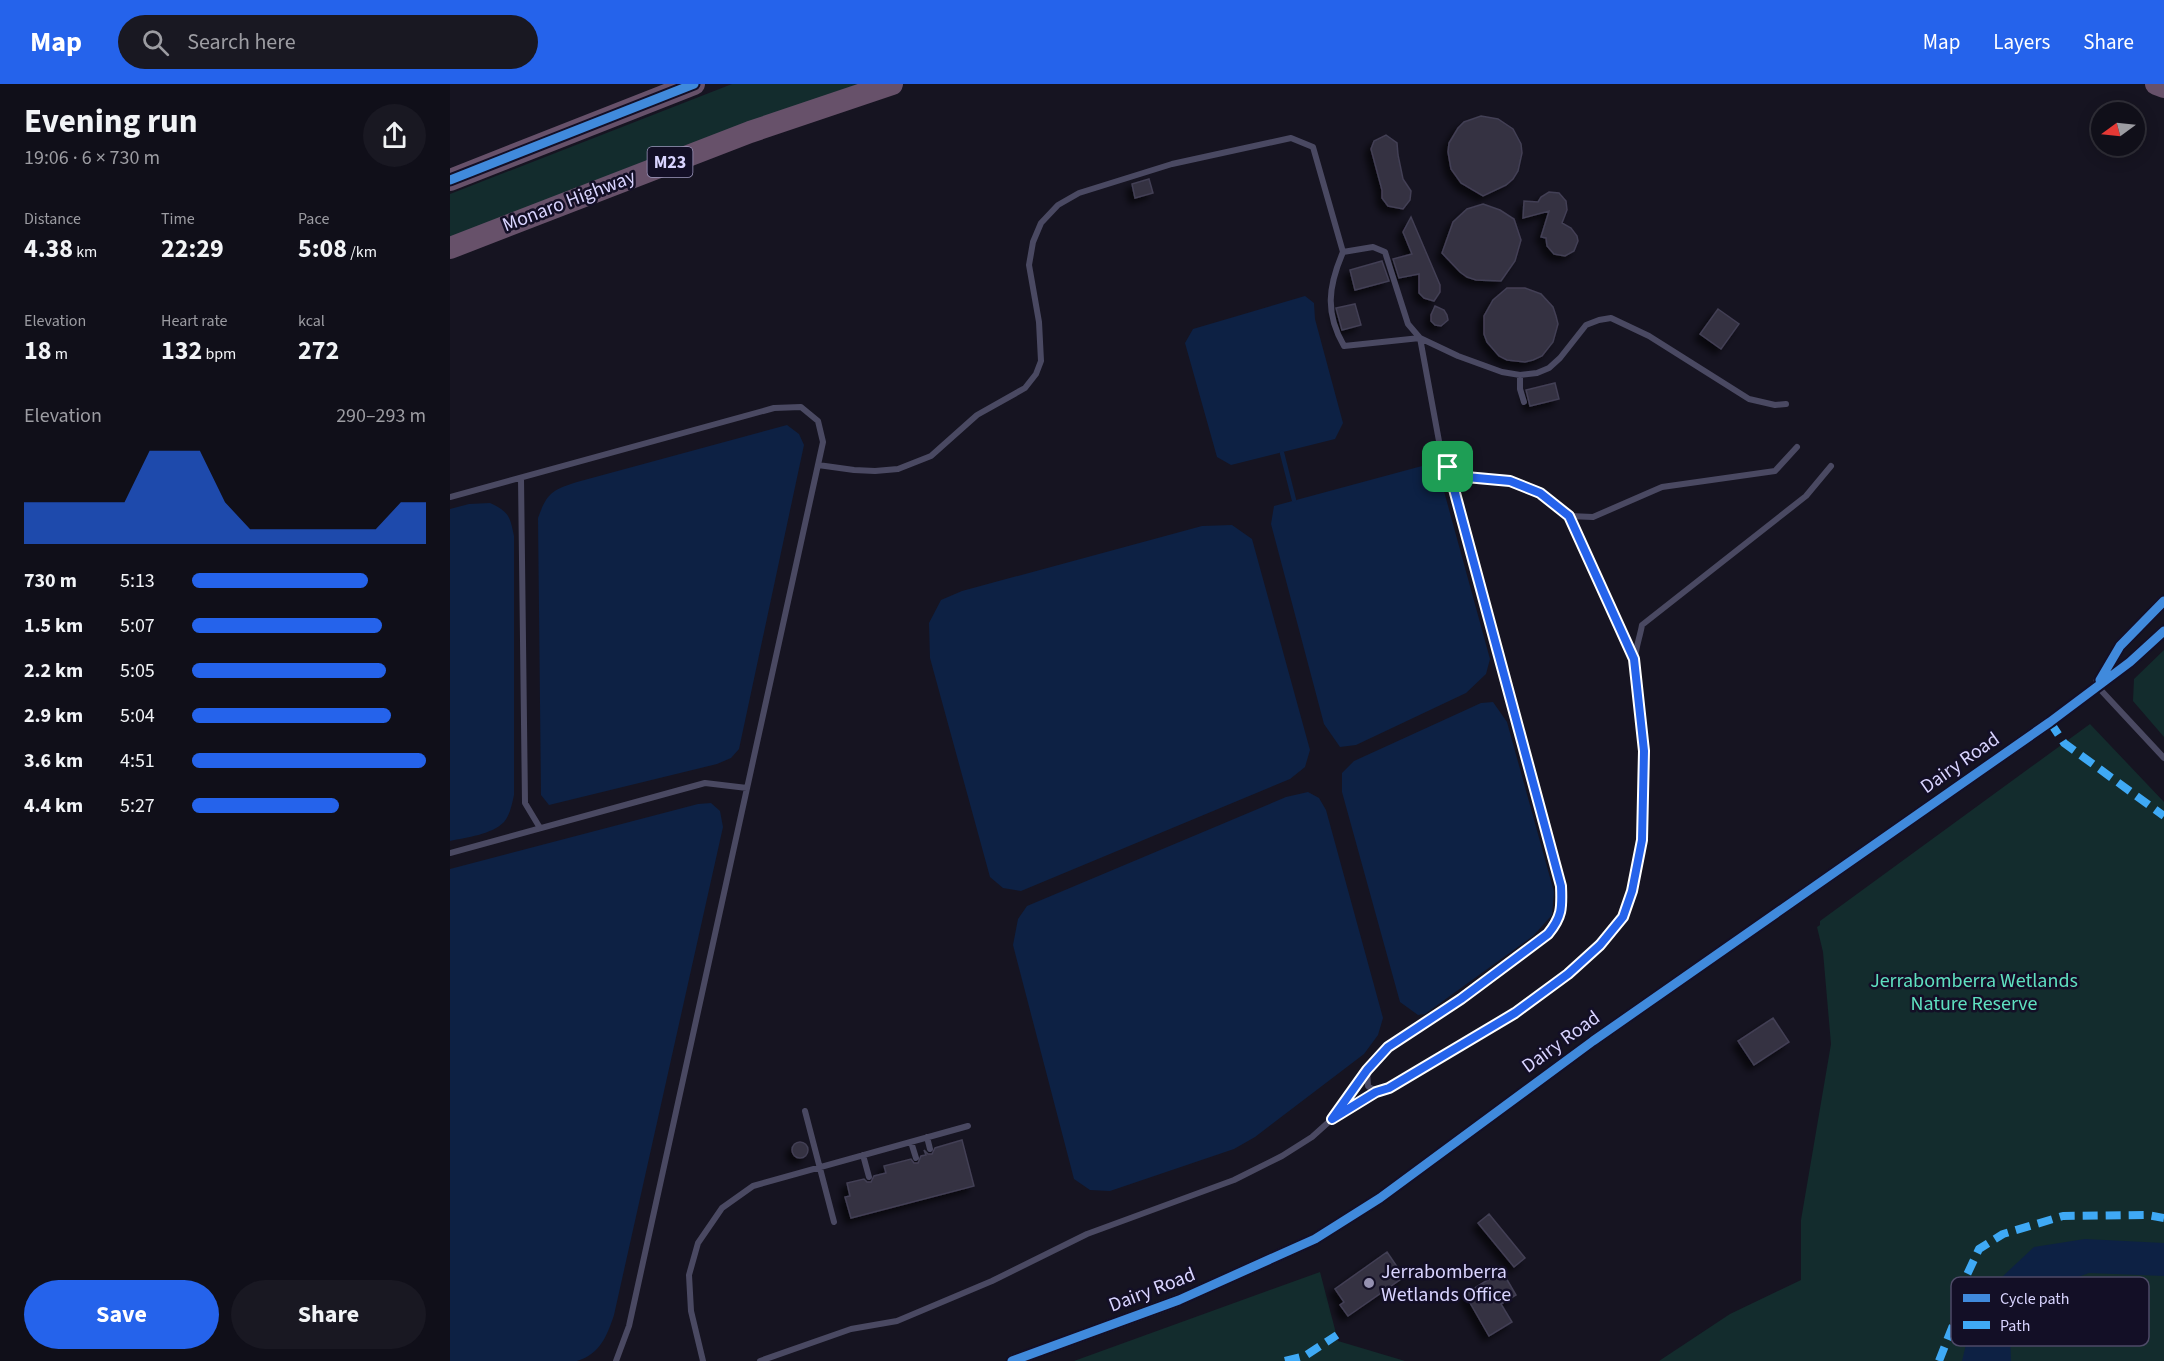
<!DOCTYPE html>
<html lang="en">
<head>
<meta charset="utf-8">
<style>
  :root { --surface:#100f19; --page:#191822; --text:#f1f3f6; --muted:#9c9ca2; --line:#302f38; --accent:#2563eb }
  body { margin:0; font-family:"Source Sans 3",sans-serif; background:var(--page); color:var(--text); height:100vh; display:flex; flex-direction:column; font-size:22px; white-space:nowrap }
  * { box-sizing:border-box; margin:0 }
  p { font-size:20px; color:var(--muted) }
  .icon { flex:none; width:33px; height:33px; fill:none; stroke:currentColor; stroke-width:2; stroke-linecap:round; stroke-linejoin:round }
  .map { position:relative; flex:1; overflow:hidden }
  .panel { display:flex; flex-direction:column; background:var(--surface); width:450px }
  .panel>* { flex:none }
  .needle { width:39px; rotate:255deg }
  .fabs { position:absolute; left:1641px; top:18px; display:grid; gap:12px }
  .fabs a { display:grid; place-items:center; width:54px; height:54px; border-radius:50%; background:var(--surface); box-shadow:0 3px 15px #0003,0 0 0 2px var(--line); font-size:30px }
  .pin { position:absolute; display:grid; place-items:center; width:51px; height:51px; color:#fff; margin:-26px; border-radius:12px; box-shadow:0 3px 9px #0006 }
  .round { display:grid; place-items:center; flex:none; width:63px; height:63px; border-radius:32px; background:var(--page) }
  .headline { display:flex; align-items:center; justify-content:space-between; height:102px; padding:0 24px }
  h1 { font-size:33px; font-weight:700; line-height:45px }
  .stats { display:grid; grid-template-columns:repeat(3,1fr); gap:9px; height:102px; padding:6px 24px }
  .stats div { display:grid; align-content:center }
  .stats b { font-size:26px; font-weight:700 }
  .stats small { font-size:16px; font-weight:400 }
  .stats p { font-size:16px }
  .chart { height:168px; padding:12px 24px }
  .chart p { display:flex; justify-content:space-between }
  .chart svg { width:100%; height:108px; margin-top:6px; fill:var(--accent); opacity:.7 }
  .button { display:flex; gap:12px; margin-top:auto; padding:12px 24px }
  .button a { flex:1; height:69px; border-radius:36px; background:var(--accent); color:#fff; font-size:24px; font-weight:700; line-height:69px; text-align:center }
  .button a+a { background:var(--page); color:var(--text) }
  ul { padding:0 24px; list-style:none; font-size:20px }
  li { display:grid; grid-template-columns:96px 72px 1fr; align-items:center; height:45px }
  li i { height:15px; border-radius:8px; background:var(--accent) }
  header { display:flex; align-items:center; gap:36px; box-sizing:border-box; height:84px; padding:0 30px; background:var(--accent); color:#fff }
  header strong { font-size:28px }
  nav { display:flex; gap:33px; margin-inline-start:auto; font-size:21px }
  .search { width:420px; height:54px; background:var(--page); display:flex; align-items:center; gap:15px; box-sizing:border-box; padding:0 21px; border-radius:33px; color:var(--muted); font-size:22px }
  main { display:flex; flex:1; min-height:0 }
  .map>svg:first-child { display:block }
  .green { fill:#132c2d }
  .water { fill:#0d2144 }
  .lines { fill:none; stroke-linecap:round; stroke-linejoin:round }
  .stream { stroke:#0d2144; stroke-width:4.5 }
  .building { fill:#343243; stroke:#433f54; stroke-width:1.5; filter:url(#shadow) }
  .lane { stroke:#4a4962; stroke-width:6 }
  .street { stroke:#4a4962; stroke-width:12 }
  .highway { stroke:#67516a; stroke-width:22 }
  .quiet { stroke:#3fa9f5; stroke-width:8; stroke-dasharray:15 8; stroke-linecap:butt }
  .cycleway-casing { stroke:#130f26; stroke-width:13 }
  .cycleway { stroke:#408adc; stroke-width:9 }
  .route-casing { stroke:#fff; stroke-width:12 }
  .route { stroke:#2563eb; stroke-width:8 }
  .poi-dot { fill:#9591b1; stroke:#130f26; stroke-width:2 }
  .labels { text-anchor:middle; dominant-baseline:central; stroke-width:5; stroke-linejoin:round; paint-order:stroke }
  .shield { fill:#130f26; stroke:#9e99be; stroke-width:1.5 }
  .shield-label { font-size:18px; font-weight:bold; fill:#d9d4ff }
  .street-label { font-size:20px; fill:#d9d4ff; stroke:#130f26 }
  .park-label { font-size:20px; fill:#5fe0c0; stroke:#130f26 }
  .poi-label { font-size:20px; fill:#d9d4ff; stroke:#130f26; text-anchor:start }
  .key { fill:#130f26; stroke:#4e4a67; stroke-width:1.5 }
  .key-label { font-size:16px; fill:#d9d4ff }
</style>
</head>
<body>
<header>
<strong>Map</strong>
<div class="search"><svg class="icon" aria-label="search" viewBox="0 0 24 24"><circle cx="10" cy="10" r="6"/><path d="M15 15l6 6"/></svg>Search here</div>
<nav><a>Map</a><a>Layers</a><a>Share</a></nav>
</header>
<main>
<section class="panel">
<div class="headline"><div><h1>Evening run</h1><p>19:06 · 6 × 730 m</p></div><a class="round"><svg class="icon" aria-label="share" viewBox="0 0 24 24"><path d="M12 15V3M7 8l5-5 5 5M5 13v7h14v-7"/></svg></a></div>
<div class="stats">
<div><p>Distance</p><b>4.38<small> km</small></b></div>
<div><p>Time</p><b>22:29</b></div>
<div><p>Pace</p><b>5:08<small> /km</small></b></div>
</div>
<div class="stats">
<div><p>Elevation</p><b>18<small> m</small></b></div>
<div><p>Heart rate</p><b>132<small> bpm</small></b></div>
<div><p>kcal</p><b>272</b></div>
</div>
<div class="chart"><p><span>Elevation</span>290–293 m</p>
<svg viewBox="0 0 160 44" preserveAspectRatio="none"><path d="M0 44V27L10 27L20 27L30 27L40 27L50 6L60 6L70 6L80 27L90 38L100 38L110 38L120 38L130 38L140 38L150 27L160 27V44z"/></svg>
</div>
<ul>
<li><b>730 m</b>5:13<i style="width:75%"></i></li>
<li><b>1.5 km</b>5:07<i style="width:81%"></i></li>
<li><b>2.2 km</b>5:05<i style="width:83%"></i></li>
<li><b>2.9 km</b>5:04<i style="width:85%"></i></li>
<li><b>3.6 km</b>4:51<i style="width:100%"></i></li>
<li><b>4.4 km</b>5:27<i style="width:63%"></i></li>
</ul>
<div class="button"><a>Save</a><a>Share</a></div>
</section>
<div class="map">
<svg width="1714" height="1277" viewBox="0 0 1714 1277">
  <defs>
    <filter id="shadow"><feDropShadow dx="-5.5" dy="5.5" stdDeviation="3" flood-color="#0009"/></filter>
  </defs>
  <rect width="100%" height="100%" fill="#161421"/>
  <path class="green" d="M282 0H412L0 155V110Z
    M1714 566V653L1683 617 1684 595Z
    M1640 640 1714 718V1277H1209L1280 1230 1351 1196V1136L1381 960 1373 868 1367 843 1370 841V837Z
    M870 1188 888 1257 955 1277H624Z"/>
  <path class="water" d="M855 212 864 219 865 235 893 339 885 355 781 381 767 373 735 259 743 245Z
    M337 341 349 350 354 361 289 665 281 674 267 680 99 721 91 711 88 434C97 409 102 406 127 398Z
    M972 382 989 389 1040 575 1036 590 1016 609 906 661 890 663 874 640 821 440 824 422Z
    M40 419C59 428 60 432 64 452V711C62 720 60 731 54 738 41 751 17 753 0 757V425L19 420Z
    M782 441 802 455 860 666 855 683 840 695 571 807 553 804 540 793 480 574 479 539 491 516 512 507 752 442Z
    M1043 618 1057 638 1104 808 1102 831 1083 852 975 930 968 931 950 918 892 708V689L904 677 1031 619Z
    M858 708 869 714 876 726 933 934 928 951 914 970 805 1053 784 1065 660 1107 640 1106 624 1095 563 861 568 835 577 822 836 713Z
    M261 719 270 727 273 743 164 1231C157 1252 150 1270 127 1277H0V785L248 720Z
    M1635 1155 1714 1159V1192L1639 1189 1586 1208 1560 1250 1561 1277H1512L1519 1248 1537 1207 1584 1163Z"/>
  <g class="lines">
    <path class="stream" d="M832 369 844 416"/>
  </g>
  <path class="building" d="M1031 32 1048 35 1063 45 1071 60 1072 69 1068 87 1063 95 1056 101 1033 112 1011 99 1001 85 998 68 999 59 1008 44 1014 38Z
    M936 51 947 59 948 71 953 95 961 107 960 116 953 125 938 122 932 114V106L921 65 924 57Z
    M699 95 703 109 685 114 682 100Z
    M1099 108 1109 109 1116 117 1117 126 1112 139 1121 144 1127 152 1128 157 1124 167 1115 172 1104 170 1097 162 1096 154 1091 153 1099 127 1073 134 1074 117 1088 118 1091 113Z
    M1033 120 1050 126 1064 135 1071 156 1065 177 1051 197 1026 196 1017 193 1010 188 992 169 1003 138 1017 125Z
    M961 133 990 201V208L984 217 974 214 969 209V190L949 194 943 175 962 170 953 148Z
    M932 177 939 197 905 206 900 186Z
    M1057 204H1075L1091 210 1103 223 1106 232 1108 240 1103 258 1092 272 1083 276 1075 278 1057 276 1049 272 1037 258 1034 250V232L1043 216Z
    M905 220 911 241 892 246 886 224Z
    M985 222 994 226 997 231 998 236 991 242 985 241 981 237V231Z
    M1268 225 1289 240 1271 265 1250 250Z
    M1105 299 1109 315 1080 322 1076 306Z
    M1323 934 1339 958 1304 981 1288 957Z
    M512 1056 524 1102 401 1134 395 1113 400 1112 397 1099 414 1095 417 1098H421L424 1092 436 1089 434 1082 461 1075 464 1079H468L471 1072 476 1071 474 1066 478 1070H482L485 1064Z
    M342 1066a8 8 0 1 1 16 0a8 8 0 1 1-16 0Z
    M1039 1130 1075 1174 1064 1183 1028 1139Z
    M937 1168 954 1193 898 1232 890 1221 894 1218 885 1205Z
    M1052 1187 1066 1211 1051 1220 1062 1238 1039 1252 1015 1210Z"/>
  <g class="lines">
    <path class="lane" d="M893 168C878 203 875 229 894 262L970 254
      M1070 291V305L1074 318
      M368 381 404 386 425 387 448 385 481 372 527 331 575 304 586 290 591 277 589 238 579 181 583 158 591 139 608 121 629 109 722 80 841 54 863 63 893 168 923 163 935 168 958 240 970 254 1008 272 1052 288 1070 291 1087 289 1099 284 1110 274 1136 241 1149 236 1161 234 1199 252 1299 315 1325 321 1336 320
      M998 383 1016 393 1060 397 1090 409 1119 432 1143 433 1212 403 1325 387 1347 363
      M71 394 75 719 90 744
      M0 413 324 324 351 323 368 337 373 358 179 1242 166 1277
      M1119 432 1184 575
      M1647 602 1714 674
      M0 769 255 699 297 704
      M917 986 918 1002 926 1008
      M355 1027 384 1138
      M886 1031 917 986 937 963 1011 915 1098 851C1111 833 1112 824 1111 803L998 383 991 368 970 254
      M477 1053 480 1065
      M461 1058 466 1074
      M413 1071 419 1093
      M253 1277 241 1227 239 1191 248 1159 272 1124 303 1102 518 1042
      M310 1277 401 1245 447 1237 542 1197 637 1150 784 1096 832 1072 862 1053 882 1035 926 1008 939 1004C1006 963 1078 927 1136 874 1149 862 1164 848 1173 833 1195 796 1192 733 1193 690 1194 652 1184 615 1185 577 1185 565 1190 553 1192 541L1356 412 1381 382"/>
    <path class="street" d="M1649 598 1670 562 1714 517
      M562 1277 729 1216 865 1155 930 1114 1143 957 1600 638 1680 578 1714 547"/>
    <path class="highway" d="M1706 0 1714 3
      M0 96 244 0
      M0 164 300 48 442 0"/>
    <path class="quiet" d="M1600 638 1614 659 1714 732
      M835 1277 855 1272 887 1251
      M1489 1277 1507 1231 1515 1195 1529 1165 1553 1150 1613 1132 1697 1131 1714 1134"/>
    <g class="cycleway-casing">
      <path id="cycleway" d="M0 96 244 0
        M1650 596 1670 562 1714 517
        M562 1277 729 1216 865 1155 930 1114 1143 957 1600 638 1680 578 1714 547"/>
    </g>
    <use href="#cycleway" class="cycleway"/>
  </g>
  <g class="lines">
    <g class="route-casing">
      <path id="route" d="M998 383 1016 393 1060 397 1090 409 1119 432 1184 575 1194 667 1192 756 1182 807 1173 833 1150 861 1118 890 1065 929 939 1004 926 1008 882 1035 917 986 938 963 1011 915 1098 850C1112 833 1112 824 1111 802Z"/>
    </g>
    <use href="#route" class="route"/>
  </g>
  <circle class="poi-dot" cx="919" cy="1199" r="6"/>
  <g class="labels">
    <rect class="shield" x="197.5" y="63" width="45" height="30" rx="4.5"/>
    <g class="shield-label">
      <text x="220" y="78">M23</text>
    </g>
    <g class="street-label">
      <text transform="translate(119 117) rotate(-21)">Monaro Highway</text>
      <text transform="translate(1510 679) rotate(-35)">Dairy Road</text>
      <text transform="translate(1111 958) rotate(-36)">Dairy Road</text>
      <text transform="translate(702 1206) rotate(-21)">Dairy Road</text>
    </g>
    <g class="park-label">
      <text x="1524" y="897">Jerrabomberra Wetlands<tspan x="1524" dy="23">Nature Reserve</tspan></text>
    </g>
    <g class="poi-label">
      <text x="931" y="1188">Jerrabomberra<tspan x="931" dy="23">Wetlands Office</tspan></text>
    </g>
  </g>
  <rect x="1501" y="1193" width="198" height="69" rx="9" class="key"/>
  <rect x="1513" y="1210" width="27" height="8" fill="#408adc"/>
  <rect x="1513" y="1237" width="27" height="8" fill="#3fa9f5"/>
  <g class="key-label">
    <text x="1550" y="1220">Cycle path</text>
    <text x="1550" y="1247">Path</text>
  </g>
</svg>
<div class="fabs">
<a><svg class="needle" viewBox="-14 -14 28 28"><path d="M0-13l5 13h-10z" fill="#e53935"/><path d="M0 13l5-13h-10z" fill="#9c9ca2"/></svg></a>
</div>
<div class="pin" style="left:998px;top:383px;background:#1e9e55"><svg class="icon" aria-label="arrive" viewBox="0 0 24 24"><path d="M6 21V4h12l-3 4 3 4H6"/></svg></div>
</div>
</main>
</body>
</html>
